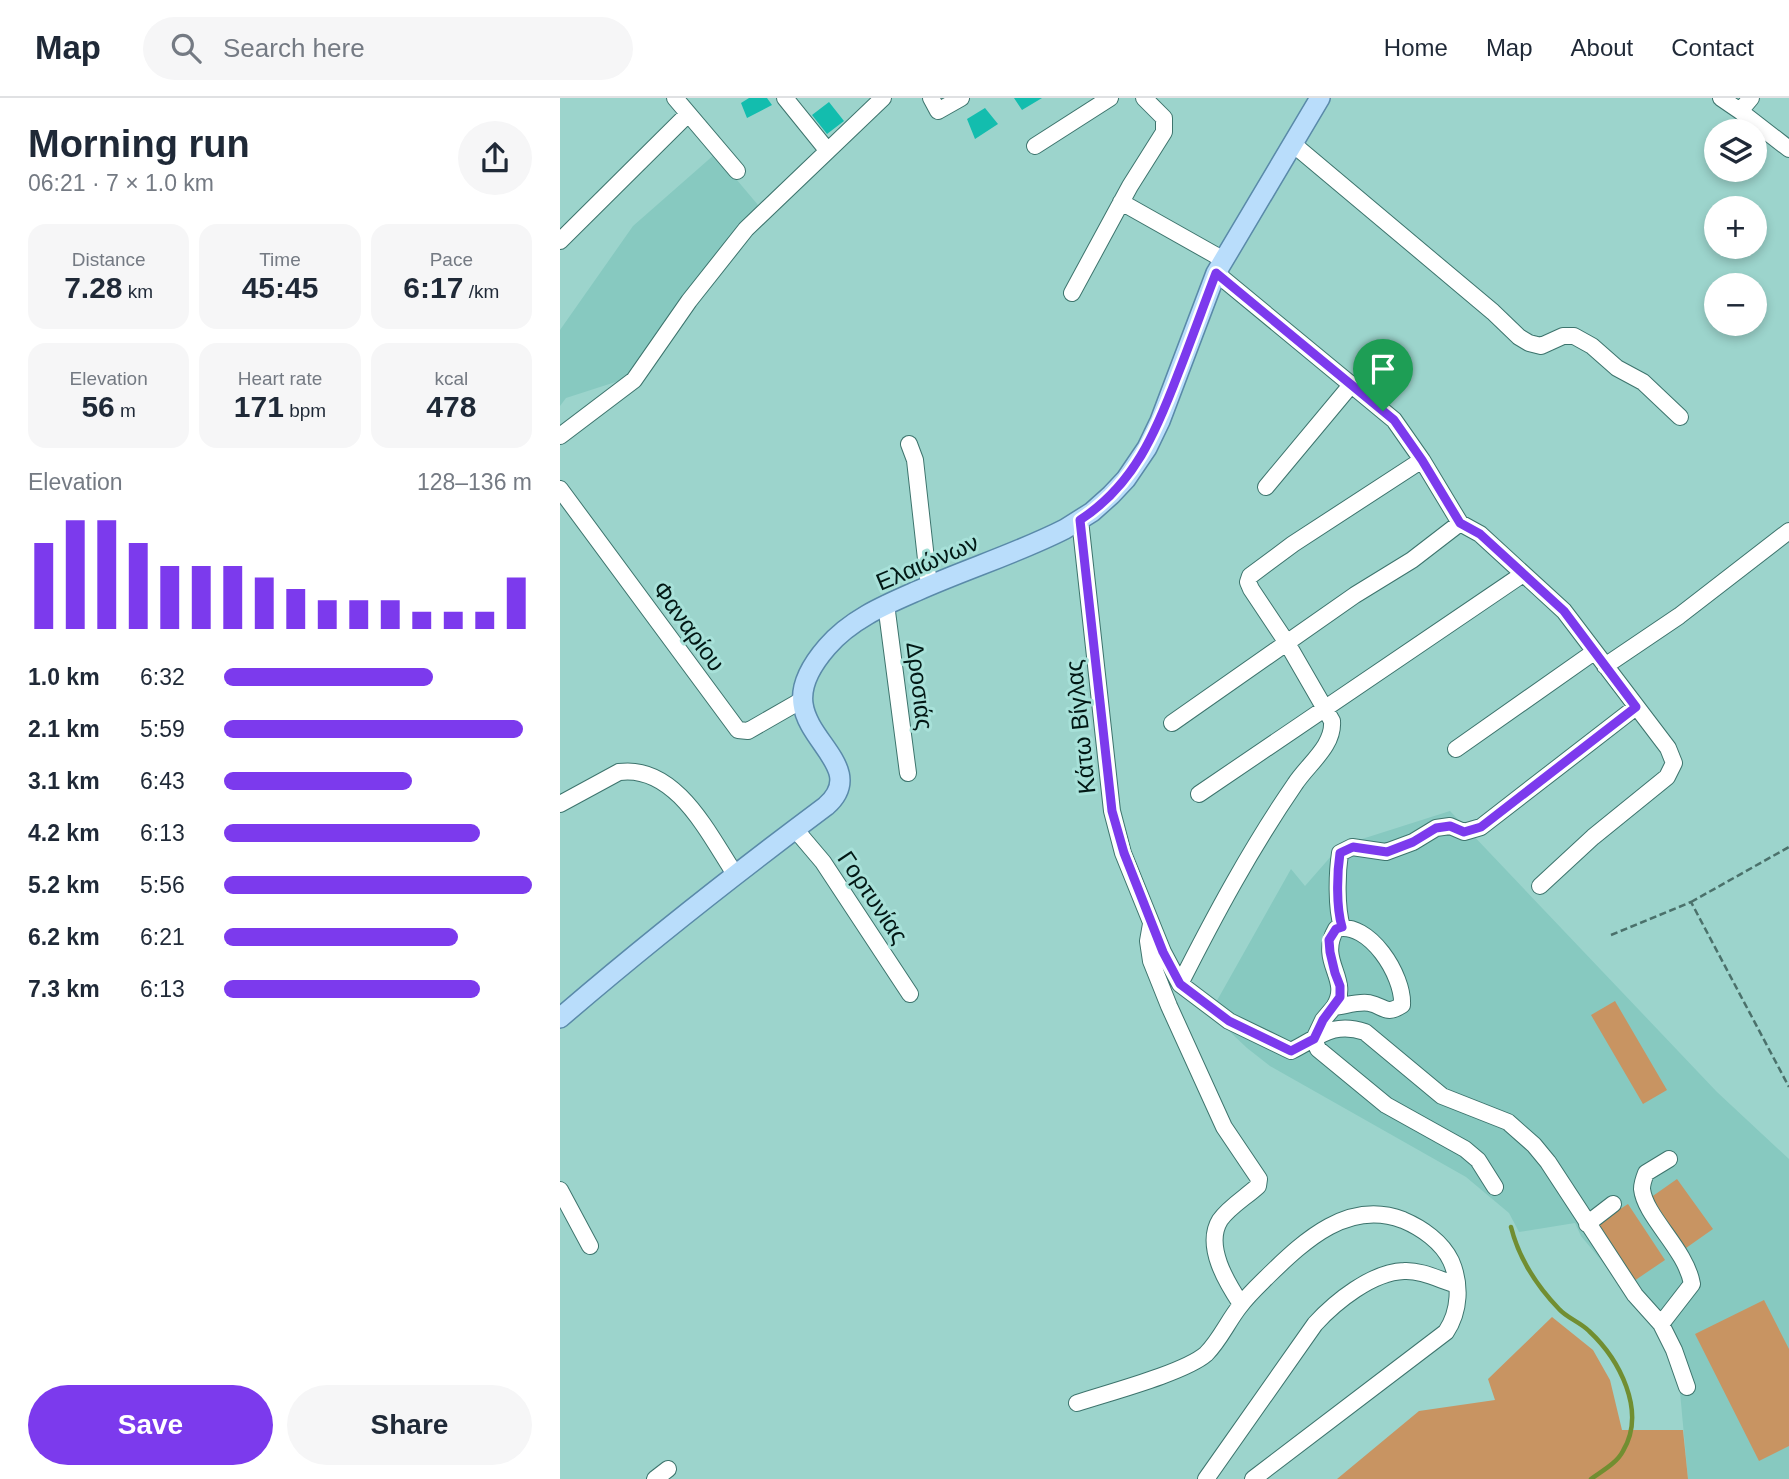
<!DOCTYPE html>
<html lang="en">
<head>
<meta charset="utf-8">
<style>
  :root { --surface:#fff; --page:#f6f6f7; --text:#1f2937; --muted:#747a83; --line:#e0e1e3; --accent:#7c3aed }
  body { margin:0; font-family:Helvetica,sans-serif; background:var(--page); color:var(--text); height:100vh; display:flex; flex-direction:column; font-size:26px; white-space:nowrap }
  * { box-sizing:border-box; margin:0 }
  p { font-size:23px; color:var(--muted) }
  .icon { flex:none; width:38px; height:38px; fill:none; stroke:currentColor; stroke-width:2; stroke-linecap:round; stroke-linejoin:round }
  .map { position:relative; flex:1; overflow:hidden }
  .side { display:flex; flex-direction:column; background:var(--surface); width:560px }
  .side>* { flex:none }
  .tools { position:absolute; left:1144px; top:21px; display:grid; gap:14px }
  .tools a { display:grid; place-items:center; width:63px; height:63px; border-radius:50%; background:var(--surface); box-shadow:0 4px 10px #0003; font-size:35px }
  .pin { position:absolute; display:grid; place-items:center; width:60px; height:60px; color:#fff; margin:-72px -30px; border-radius:50% 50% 50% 0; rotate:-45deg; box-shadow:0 0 7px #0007 }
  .pin .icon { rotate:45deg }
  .round { display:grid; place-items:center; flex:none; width:74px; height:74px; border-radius:37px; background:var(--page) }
  .head { display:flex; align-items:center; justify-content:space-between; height:119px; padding:0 28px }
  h1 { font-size:38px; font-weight:700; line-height:52px }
  .metrics { display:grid; grid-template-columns:repeat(3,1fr); gap:10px; height:119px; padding:7px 28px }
  .metrics div { display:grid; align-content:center; border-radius:18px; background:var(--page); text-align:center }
  .metrics b { font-size:30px; font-weight:700 }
  .metrics small { font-size:19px; font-weight:400 }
  .metrics p { font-size:19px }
  .chart { height:196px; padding:14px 28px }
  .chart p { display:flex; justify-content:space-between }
  .chart svg { width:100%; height:126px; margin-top:7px; stroke:var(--accent); stroke-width:6 }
  .button { display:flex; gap:14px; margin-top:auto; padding:14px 28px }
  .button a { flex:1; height:80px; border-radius:42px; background:var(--accent); color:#fff; font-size:28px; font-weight:700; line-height:80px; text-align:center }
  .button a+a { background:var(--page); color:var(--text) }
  ul { padding:0 28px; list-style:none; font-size:23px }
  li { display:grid; grid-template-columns:112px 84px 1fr; align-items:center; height:52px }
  li i { height:18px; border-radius:9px; background:var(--accent) }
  header { display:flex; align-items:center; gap:42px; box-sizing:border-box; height:98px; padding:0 35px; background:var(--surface); border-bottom:2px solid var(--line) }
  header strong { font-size:33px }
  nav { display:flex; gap:38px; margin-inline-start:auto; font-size:24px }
  .search { width:490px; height:63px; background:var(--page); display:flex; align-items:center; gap:18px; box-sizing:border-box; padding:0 24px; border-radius:38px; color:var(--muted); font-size:26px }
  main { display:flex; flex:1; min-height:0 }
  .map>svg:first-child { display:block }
  .built { fill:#87c9c0 }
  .green { fill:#c89462 }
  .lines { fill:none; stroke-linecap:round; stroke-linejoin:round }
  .stream { stroke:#718e31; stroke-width:4.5 }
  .building { fill:#13bdae }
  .minor-casing { stroke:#3d746d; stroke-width:18 }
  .major-casing { stroke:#5a8aa9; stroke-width:22 }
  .path { stroke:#4b716b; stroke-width:2.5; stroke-dasharray:7 3.5; stroke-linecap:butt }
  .minor { stroke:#fff; stroke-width:16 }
  .major { stroke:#b9ddfb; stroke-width:19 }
  .route-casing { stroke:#fff; stroke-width:14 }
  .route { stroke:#7c3aed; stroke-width:9 }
  .labels { text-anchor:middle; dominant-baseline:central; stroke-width:6; stroke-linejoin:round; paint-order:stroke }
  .street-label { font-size:24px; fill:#021815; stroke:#a8e1d9 }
</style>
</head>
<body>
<header>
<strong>Map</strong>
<div class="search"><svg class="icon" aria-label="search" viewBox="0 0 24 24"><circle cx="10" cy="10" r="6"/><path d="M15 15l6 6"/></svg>Search here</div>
<nav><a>Home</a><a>Map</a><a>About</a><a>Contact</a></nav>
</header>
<main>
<section class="side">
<div class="head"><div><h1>Morning run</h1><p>06:21 · 7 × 1.0 km</p></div><a class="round"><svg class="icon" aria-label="share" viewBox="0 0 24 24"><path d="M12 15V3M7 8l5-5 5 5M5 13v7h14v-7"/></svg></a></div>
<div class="metrics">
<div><p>Distance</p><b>7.28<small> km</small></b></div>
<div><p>Time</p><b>45:45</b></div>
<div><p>Pace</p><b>6:17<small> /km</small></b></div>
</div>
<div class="metrics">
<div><p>Elevation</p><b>56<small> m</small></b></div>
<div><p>Heart rate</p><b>171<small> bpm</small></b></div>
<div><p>kcal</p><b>478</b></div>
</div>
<div class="chart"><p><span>Elevation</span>128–136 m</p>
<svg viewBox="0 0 160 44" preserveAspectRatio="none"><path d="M5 44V14M15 44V6M25 44V6M35 44V14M45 44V22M55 44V22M65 44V22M75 44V26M85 44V30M95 44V34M105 44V34M115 44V34M125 44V38M135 44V38M145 44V38M155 44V26"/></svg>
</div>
<ul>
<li><b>1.0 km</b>6:32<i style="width:68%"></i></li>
<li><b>2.1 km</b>5:59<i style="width:97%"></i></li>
<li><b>3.1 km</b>6:43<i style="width:61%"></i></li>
<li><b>4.2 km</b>6:13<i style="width:83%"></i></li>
<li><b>5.2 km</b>5:56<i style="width:100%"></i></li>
<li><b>6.2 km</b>6:21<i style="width:76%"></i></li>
<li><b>7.3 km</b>6:13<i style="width:83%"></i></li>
</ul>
<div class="button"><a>Save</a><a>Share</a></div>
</section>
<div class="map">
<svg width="1229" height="1381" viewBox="0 0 1229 1381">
  <rect width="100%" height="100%" fill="#9cd4cc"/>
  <path class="built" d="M155 56 198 107 71 279 6 300 0 308V232L73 128Z
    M890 713 1157 994 1229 1061V1381H1128L1120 1294 1115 1267 1098 1231 1021 1138 1015 1125 959 1134 949 1115 906 1079 710 968 687 950 650 915 731 771 745 788 780 748Z"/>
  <path class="green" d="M1055 903 1107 992 1083 1006 1031 917Z
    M1117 1081 1153 1131 1126 1150 1090 1100Z
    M1068 1106 1105 1162 1074 1183 1037 1126Z
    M1204 1202 1229 1251V1348L1199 1363 1135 1236Z
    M992 1219 1033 1252 1050 1282 1062 1332H1123L1128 1381H777L859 1313 935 1302 928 1281Z"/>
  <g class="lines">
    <path class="stream" d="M951 1129C959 1161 976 1187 999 1211 1007 1220 1020 1224 1029 1233 1059 1261 1087 1313 1063 1353 1057 1365 1042 1373 1031 1381"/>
  </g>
  <path class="building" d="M189 0H207L212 7 187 20 181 5Z
    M454 0H482L462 12Z
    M269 4 284 23 267 36 252 17Z
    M425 10 438 26 415 41 407 21Z"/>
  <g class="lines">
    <g class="minor-casing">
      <path id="minor" d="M115 0 177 73
        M225 0 267 52
        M371 0 378 13 401 0
        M1161 0 1180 13 1191 0
        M1180 13 1229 51
        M733 46 933 214 959 239 969 245 981 248 1003 238H1014L1032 248 1057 270 1083 284 1120 319
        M475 48 550 0
        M561 104 664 162
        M0 143 128 16
        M656 175 834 322 862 362 900 425 920 436 1004 513 1108 650 1114 665 1107 679 1033 739 980 788
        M512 195 570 88 604 34V20L584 0
        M0 338 74 282 129 203 186 131 323 0
        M349 346 355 362 369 488
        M706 389 791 287
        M0 391 178 632 188 633 242 602
        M520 422 552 713 563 755 603 854 620 886 669 923 731 953C759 939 773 923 805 934L882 998 948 1024 974 1047 988 1064 1075 1197 1101 1226 1114 1252 1127 1289
        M326 506 348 675
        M1045 568 1119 518 1229 433
        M612 625 795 497 852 462 900 425
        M896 651 1034 554
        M639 696 963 476
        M0 706 59 674C116 666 149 737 175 776
        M235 731 263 764 350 896
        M591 826 588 843 591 863 609 908 664 1029 699 1081 698 1088C686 1099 669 1109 660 1122 644 1148 667 1185 681 1206
        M782 829C776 809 777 775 780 755L792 749 826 754 853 744 876 730 890 728 904 734 921 729 1076 609
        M620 886C655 817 691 750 735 686 748 666 774 648 772 623L727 545 691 491 688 484 690 478 733 446 862 362
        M774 909C792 881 757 864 776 831 809 822 844 878 842 907 825 918 825 908 809 905 799 903 784 908 774 909L763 922 754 941 758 951 826 1007 905 1051 918 1062 935 1089
        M0 1092 30 1148
        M1027 1126 1053 1106
        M1101 1226 1132 1186C1126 1151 1085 1119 1082 1091 1082 1085 1084 1080 1086 1075L1109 1061
        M517 1305C547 1295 624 1275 646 1256 660 1242 668 1223 680 1208 688 1197 699 1187 709 1177 745 1142 789 1101 843 1122 862 1130 882 1144 891 1163 901 1186 900 1213 886 1234L693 1381
        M95 1381 108 1371
        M646 1381 755 1226C775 1204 812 1174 844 1173 861 1172 880 1182 897 1187"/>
    </g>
    <g class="major-casing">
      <path id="major" d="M0 920C86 846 175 776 266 708 306 673 248 645 243 606 240 585 254 564 267 549 291 521 325 507 357 493 406 471 458 455 505 431L532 414 551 397 566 381 587 350 600 323 656 175 760 0"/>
    </g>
    <path class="path" d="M1131 804 1229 749
      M1051 837 1131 804 1229 989"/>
    <use href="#minor" class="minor"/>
    <use href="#major" class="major"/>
  </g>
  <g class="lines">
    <g class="route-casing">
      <path id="route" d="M656 175 834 322 862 362 900 425 920 436 1004 513 1076 609 921 729 904 734 890 728 876 730 853 744 827 754 793 749 780 755C777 775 776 809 782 829L776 831 769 842 770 854 775 875 780 888V899L763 922 754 941 731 953 669 923 620 886 603 854 564 755 552 713 520 422C574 387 596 334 618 276 631 243 643 209 656 175Z"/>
    </g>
    <use href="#route" class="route"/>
  </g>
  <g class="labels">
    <g class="street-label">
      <text transform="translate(367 464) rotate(-23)">Ελαιώνων</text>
      <text transform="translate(129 528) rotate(54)">Φαναρίου</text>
      <text transform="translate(360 588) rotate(83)">Δροσιάς</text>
      <text transform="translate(520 629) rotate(-96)">Κάτω Βίγλας</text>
      <text transform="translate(313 799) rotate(56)">Γορτυνίας</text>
    </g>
  </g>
</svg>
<div class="tools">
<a><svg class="icon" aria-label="layers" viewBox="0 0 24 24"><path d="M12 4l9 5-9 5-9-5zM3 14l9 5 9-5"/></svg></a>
<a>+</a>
<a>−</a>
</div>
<div class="pin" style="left:823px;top:313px;background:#1e9e55"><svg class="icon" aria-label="arrive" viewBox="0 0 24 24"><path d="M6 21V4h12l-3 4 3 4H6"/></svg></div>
</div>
</main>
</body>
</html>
